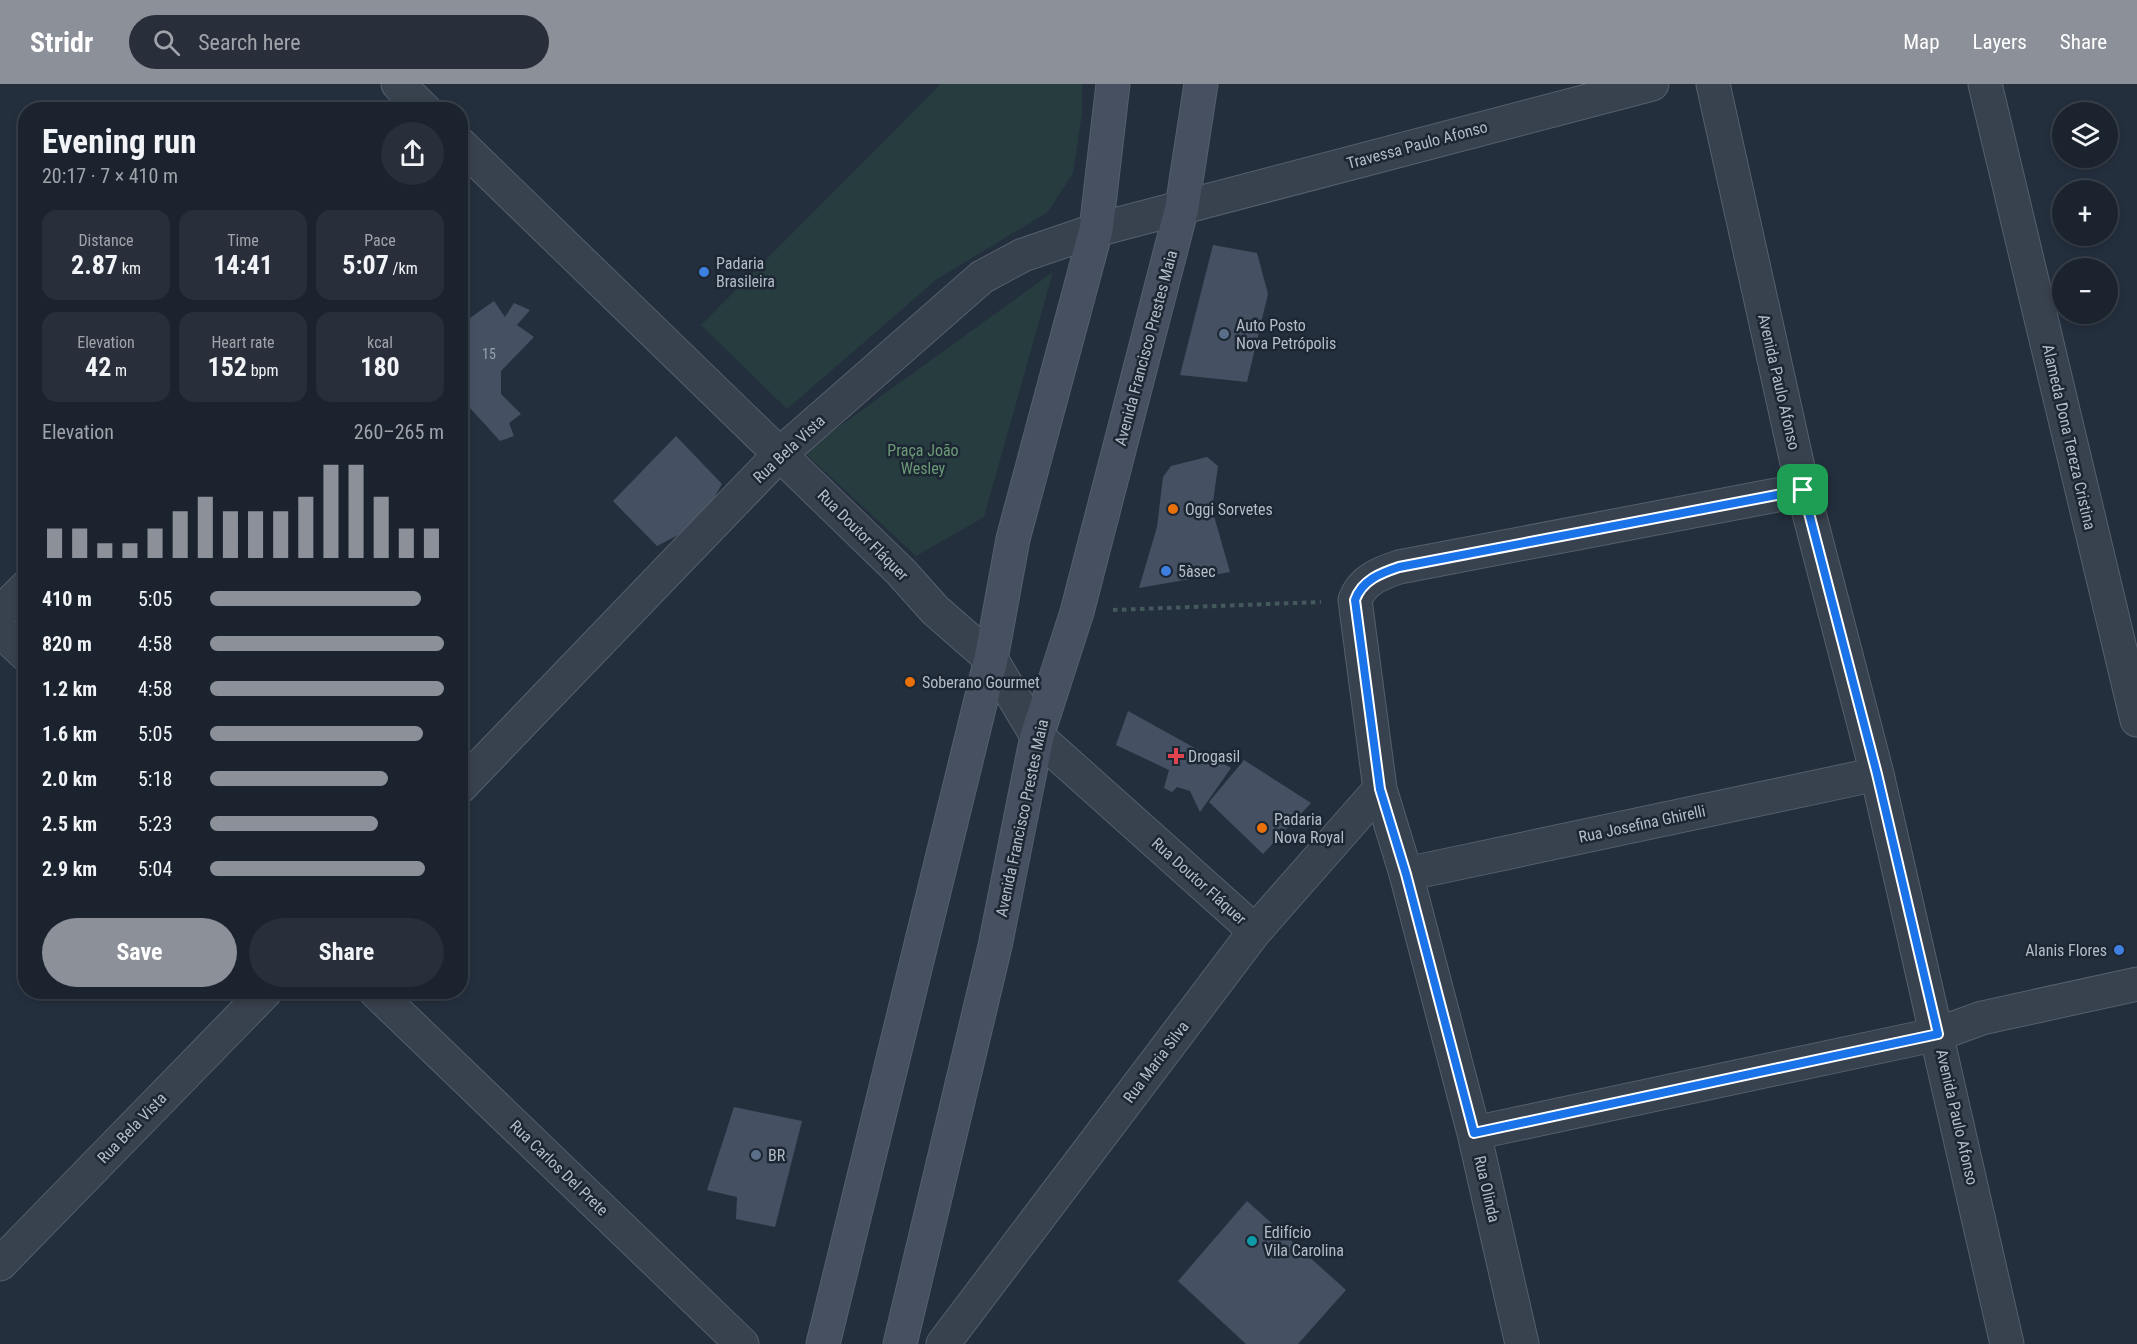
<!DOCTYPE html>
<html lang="en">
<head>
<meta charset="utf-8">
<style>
  :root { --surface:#1b232e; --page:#282f3a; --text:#f1f3f6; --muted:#a0a4aa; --line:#39404a; --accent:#8c9099 }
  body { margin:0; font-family:"Roboto Condensed",sans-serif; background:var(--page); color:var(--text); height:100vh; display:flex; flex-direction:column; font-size:22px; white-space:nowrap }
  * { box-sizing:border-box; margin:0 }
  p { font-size:20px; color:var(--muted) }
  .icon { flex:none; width:33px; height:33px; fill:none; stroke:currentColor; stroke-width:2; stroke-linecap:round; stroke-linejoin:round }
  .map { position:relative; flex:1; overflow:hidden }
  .drawer { position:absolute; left:18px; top:18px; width:450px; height:897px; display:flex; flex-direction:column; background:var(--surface); border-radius:24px; box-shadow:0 3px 9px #0003,0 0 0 2px var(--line) }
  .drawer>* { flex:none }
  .buttons { position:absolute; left:2052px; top:18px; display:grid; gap:12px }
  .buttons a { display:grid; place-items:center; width:66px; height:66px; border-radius:50%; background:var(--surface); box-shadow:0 3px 9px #0003,0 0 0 2px var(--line); font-size:30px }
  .pin { position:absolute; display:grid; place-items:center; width:51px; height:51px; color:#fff; margin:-26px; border-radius:12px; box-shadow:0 3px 9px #0006 }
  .round { display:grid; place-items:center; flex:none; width:63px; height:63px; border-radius:32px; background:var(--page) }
  .head { display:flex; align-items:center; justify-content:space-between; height:102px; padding:0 24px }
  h1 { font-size:33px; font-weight:700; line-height:45px }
  .figures { display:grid; grid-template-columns:repeat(3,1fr); gap:9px; height:102px; padding:6px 24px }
  .figures div { display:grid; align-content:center; border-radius:15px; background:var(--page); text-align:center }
  .figures b { font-size:26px; font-weight:700 }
  .figures small { font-size:16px; font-weight:400 }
  .figures p { font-size:16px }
  .chart { height:168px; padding:12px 24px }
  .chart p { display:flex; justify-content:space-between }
  .chart svg { width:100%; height:108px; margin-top:6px; stroke:var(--accent); stroke-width:6 }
  .action { display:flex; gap:12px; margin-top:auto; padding:12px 24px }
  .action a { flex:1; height:69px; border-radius:36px; background:var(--accent); color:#fff; font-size:24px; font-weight:700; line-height:69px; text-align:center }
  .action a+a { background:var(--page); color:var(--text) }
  ul { padding:0 24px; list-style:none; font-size:20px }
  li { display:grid; grid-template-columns:96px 72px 1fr; align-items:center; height:45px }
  li i { height:15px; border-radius:8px; background:var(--accent) }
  header { display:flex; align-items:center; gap:36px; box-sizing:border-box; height:84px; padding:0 30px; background:var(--accent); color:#fff }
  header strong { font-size:28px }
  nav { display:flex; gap:33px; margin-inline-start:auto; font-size:21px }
  .search { width:420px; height:54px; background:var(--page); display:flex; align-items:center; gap:15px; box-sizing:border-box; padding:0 21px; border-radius:33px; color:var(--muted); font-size:22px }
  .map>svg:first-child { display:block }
  .green { fill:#263c3f }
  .building { fill:#455162 }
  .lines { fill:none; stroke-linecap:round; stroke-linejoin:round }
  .minor-casing { stroke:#565f6c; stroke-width:35 }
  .secondary-casing { stroke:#565f6c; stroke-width:35 }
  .path { stroke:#44595c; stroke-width:4; stroke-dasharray:4.5 4.5; stroke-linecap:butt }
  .minor { stroke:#38414e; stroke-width:33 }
  .secondary { stroke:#465061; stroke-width:33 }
  .route-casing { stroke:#fff; stroke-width:12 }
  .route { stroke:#1a73e8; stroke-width:8 }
  .shop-dot { fill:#3f7fe0; stroke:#1d2633; stroke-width:2 }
  .service-dot { fill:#5c6f8a; stroke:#1d2633; stroke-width:2 }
  .food-dot { fill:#e8710a; stroke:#1d2633; stroke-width:2 }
  .health-dot { fill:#e0444e; stroke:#1d2633; stroke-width:2 }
  .culture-dot { fill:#0f9aa8; stroke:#1d2633; stroke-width:2 }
  .labels { text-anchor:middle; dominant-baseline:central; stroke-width:5; stroke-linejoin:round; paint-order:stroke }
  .number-label { font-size:14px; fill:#98a1af }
  .street-label { font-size:16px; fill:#b4bcc9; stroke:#1d2633 }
  .poi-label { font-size:16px; fill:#b4bcc9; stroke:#1d2633; text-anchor:start }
  .park-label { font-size:16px; fill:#6b9a76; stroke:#1d2633 }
</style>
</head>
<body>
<header>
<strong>Stridr</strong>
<div class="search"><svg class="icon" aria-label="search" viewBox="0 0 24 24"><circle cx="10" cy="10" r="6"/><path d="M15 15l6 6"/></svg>Search here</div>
<nav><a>Map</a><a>Layers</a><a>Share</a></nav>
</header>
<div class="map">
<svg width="2137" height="1260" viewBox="0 0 2137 1260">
  <rect width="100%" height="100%" fill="#242f3e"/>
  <path class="green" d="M941 0H1082V30L1073 89 1048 128 937 195 787 325 701 241Z
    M1053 188 984 433 916 472 804 368Z"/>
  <path class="building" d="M1213 161 1257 169 1268 210 1247 298 1180 291Z
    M494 217 505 233 514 219 530 226 517 241 534 253 501 287V310L521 330 509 339 514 352 500 357 460 313V241Z
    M676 352 722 400 699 440 657 462 613 417Z
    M1207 373 1218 382 1212 425 1230 488 1139 504 1157 443 1163 393 1171 382Z
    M1128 627 1231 684 1200 728 1190 707 1177 703 1172 708 1164 704 1169 686 1116 661Z
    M1244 676 1311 719 1263 770 1209 718Z
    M734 1023 802 1037 775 1143 736 1135 737 1113 707 1106Z
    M1247 1117 1346 1206 1298 1260H1246L1178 1197Z"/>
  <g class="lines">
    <g class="minor-casing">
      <path id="minor" d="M398 0 425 26
        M1713 0 1803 406 1877 690 2007 1260
        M1985 0 2137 636
        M460 60 901 488 935 526 991 575 1037 652 1255 847
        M0 529 26 503
        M0 546 26 571
        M460 703 780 370 982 193 1023 171 1096 146 1652 0
        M1406 790 1877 690
        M376 908 742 1260
        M1474 1049 1938 950 1982 934 2137 900
        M0 1180 265 908
        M943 1260 1255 847 1380 705
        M1522 1260 1474 1049 1406 790 1380 705 1355 516C1362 496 1381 489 1399 483L1803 406"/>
    </g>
    <g class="secondary-casing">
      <path id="secondary" d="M823 1260 991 575 1013 455 1096 146 1113 0
        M900 1260 995 862 1037 652 1077 528 1182 123 1201 0"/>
    </g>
    <path class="path" d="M1113 526 1321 518"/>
    <use href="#minor" class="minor"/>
    <use href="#secondary" class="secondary"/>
  </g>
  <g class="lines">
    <g class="route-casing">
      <path id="route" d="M1803 406 1877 690 1938 950 1474 1049 1406 790 1380 705 1355 516C1362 496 1381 489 1399 483Z"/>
    </g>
    <use href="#route" class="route"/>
  </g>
  <g class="shop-dot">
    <circle cx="704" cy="188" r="6"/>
    <circle cx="1166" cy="487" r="6"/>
    <circle cx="2119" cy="866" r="6"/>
  </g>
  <g class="service-dot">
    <circle cx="1224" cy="250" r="6"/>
    <circle cx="756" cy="1071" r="6"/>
  </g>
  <g class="food-dot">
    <circle cx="1173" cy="425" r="6"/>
    <circle cx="910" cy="598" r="6"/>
    <circle cx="1262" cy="744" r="6"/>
  </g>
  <path class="health-dot" d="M1173 663h6v6h6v6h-6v6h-6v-6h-6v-6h6z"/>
  <circle class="culture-dot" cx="1252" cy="1157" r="6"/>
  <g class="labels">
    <g class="number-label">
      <text x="489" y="270">15</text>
    </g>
    <g class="street-label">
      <text transform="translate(1417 61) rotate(-15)">Travessa Paulo Afonso</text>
      <text transform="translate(1146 264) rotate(-75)">Avenida Francisco Prestes Maia</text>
      <text transform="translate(1779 298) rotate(77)">Avenida Paulo Afonso</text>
      <text transform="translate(2069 353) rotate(77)">Alameda Dona Tereza Cristina</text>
      <text transform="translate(789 365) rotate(-43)">Rua Bela Vista</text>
      <text transform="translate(863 451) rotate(45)">Rua Doutor Fláquer</text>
      <text transform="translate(1022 734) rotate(-78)">Avenida Francisco Prestes Maia</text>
      <text transform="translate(1642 740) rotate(-12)">Rua Josefina Ghirelli</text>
      <text transform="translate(1199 797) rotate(42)">Rua Doutor Fláquer</text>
      <text transform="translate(1156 978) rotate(-53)">Rua Maria Silva</text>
      <text transform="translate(1957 1033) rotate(77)">Avenida Paulo Afonso</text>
      <text transform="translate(132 1044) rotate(-46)">Rua Bela Vista</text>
      <text transform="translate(559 1084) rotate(44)">Rua Carlos Del Prete</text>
      <text transform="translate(1487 1105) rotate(77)">Rua Olinda</text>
    </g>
    <g class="poi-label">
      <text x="716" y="179">Padaria<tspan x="716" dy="18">Brasileira</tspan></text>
      <text x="1236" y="241">Auto Posto<tspan x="1236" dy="18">Nova Petrópolis</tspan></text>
      <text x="1185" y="425">Oggi Sorvetes</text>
      <text x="1178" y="487">5àsec</text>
      <text x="922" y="598">Soberano Gourmet</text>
      <text x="1188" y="672">Drogasil</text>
      <text x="1274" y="735">Padaria<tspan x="1274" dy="18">Nova Royal</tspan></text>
      <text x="2107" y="866" text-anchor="end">Alanis Flores</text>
      <text x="768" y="1071">BR</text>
      <text x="1264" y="1148">Edifício<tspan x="1264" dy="18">Vila Carolina</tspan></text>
    </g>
    <g class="park-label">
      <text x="923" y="366">Praça João<tspan x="923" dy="18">Wesley</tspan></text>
    </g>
  </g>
</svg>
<div class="buttons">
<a><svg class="icon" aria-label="layers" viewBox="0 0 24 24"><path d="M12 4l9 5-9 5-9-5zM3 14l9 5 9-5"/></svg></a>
<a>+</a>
<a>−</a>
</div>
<div class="pin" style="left:1803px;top:406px;background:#1e9e55"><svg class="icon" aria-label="arrive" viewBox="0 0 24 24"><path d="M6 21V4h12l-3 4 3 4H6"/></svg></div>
<section class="drawer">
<div class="head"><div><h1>Evening run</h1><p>20:17 · 7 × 410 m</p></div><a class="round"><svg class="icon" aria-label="share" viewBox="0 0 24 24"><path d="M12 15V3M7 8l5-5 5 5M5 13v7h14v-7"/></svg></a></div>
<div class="figures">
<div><p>Distance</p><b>2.87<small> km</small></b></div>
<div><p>Time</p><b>14:41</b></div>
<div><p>Pace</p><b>5:07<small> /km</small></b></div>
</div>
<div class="figures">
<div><p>Elevation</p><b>42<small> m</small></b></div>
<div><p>Heart rate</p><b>152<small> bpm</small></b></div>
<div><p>kcal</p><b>180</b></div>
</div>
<div class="chart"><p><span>Elevation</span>260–265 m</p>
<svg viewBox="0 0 160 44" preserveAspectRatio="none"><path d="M5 44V32M15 44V32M25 44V38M35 44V38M45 44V32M55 44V25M65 44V19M75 44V25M85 44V25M95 44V25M105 44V19M115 44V6M125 44V6M135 44V19M145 44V32M155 44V32"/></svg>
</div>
<ul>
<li><b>410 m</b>5:05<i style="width:90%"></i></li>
<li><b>820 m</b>4:58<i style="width:100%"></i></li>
<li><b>1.2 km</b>4:58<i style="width:100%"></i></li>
<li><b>1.6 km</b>5:05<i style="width:91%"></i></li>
<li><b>2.0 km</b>5:18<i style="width:76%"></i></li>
<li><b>2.5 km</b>5:23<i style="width:72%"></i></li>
<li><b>2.9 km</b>5:04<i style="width:92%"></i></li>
</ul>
<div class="action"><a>Save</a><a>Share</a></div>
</section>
</div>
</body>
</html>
